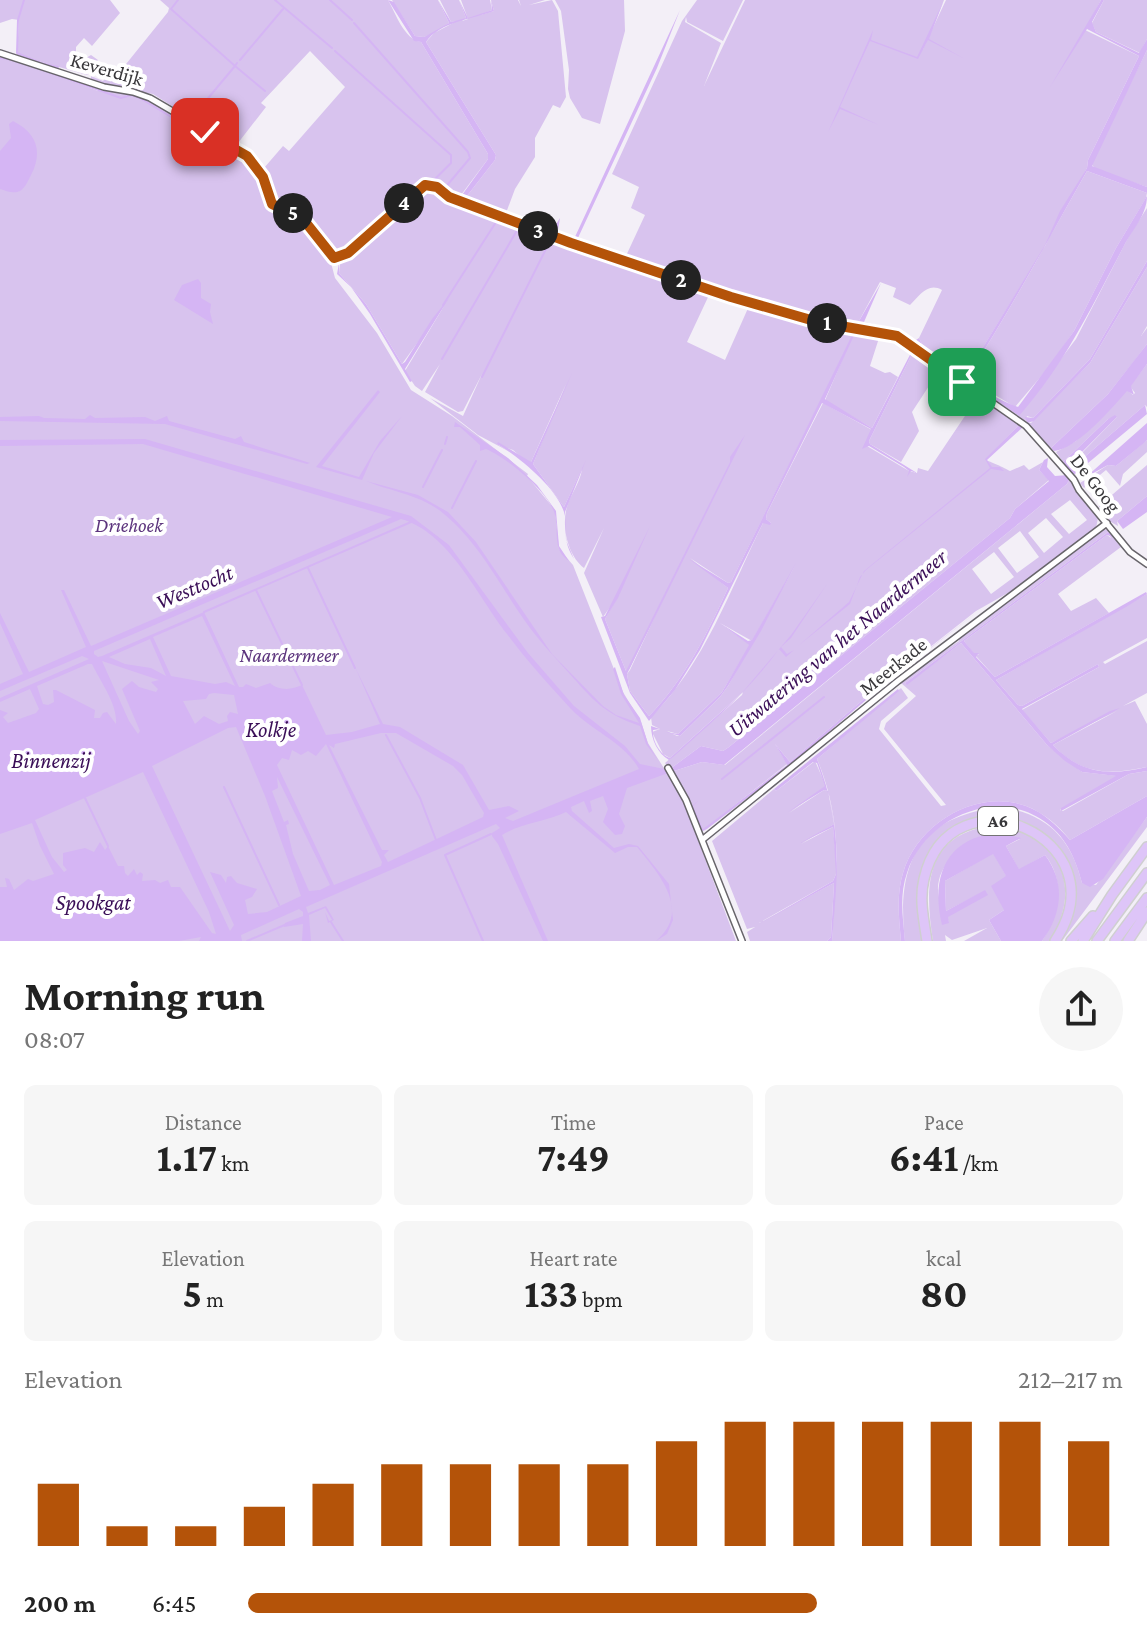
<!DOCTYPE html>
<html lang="en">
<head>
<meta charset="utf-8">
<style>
  :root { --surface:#fff; --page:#f6f6f6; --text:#222; --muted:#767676; --accent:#b45309 }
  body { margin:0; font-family:"Crimson Pro",serif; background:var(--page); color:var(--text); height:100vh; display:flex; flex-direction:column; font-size:30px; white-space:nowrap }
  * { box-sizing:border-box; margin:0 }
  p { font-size:26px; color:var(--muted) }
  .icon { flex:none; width:44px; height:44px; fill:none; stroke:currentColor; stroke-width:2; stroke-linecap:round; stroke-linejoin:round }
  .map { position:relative; height:941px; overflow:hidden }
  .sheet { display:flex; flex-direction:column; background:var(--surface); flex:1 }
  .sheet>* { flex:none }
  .pin { position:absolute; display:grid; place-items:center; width:68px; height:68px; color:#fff; margin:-34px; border-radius:16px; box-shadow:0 4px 12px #0006 }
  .km { position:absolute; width:40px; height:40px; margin:-20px; border-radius:50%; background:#222; color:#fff; font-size:22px; line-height:40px; text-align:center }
  .round { display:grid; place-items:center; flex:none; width:84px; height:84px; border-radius:42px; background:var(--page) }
  .head { display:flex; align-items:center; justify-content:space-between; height:136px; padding:0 24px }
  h1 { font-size:44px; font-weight:700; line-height:60px }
  .stats { display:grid; grid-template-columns:repeat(3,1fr); gap:12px; height:136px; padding:8px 24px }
  .stats div { display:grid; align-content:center; border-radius:12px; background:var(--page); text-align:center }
  .stats b { font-size:40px; font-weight:700 }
  .stats small { font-size:22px; font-weight:400 }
  .stats p { font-size:22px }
  .chart { height:224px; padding:16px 24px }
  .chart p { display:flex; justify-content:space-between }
  .chart svg { width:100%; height:144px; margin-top:8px; stroke:var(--accent); stroke-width:6 }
  ul { padding:0 24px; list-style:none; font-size:26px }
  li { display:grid; grid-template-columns:128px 96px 1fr; align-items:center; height:60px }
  li i { height:20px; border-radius:10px; background:var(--accent) }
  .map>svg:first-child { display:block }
  .green { fill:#d8c3ee; fill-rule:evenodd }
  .water { fill:#d5b5f4; fill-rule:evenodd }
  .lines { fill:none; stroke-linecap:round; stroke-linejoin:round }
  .stream { stroke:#d5b5f4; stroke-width:2 }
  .minor-casing { stroke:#68656b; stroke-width:8 }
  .motorway-casing { stroke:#cfcfd0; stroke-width:12 }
  .minor { stroke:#fff; stroke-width:5 }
  .motorway { stroke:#dec5f8; stroke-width:9 }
  .route-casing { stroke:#fff; stroke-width:16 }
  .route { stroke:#b45309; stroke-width:10 }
  .labels { text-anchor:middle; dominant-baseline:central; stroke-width:8; stroke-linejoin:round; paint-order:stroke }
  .shield { fill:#fff; stroke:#747375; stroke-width:2 }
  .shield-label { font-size:18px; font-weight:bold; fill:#38373a }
  .street-label { font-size:20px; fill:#38373a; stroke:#fff }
  .park-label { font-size:20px; font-style:italic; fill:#5c347d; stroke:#fff }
  .water-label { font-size:22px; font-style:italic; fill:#3a0e57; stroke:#fff }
</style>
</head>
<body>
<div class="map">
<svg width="1147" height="941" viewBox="0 0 1147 941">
  <rect width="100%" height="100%" fill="#f3eff7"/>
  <path class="green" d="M0 0H110L120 13 92 46 84 38 76 47V56L84 59 91 55 98 60 87 75 17 55 19 20 12 19 0 23Z
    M160 0H388C396 14 404 39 421 42L488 154V159L461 195C448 196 440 181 426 182L345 251 341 253 334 251 300 210 277 202 273 197 271 176 264 168 283 146 289 151 345 87 310 51 261 103 266 107 238 143 210 130 153 94 105 86 91 81V76L103 81 109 74H118L168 12 169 8Z
    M392 0H438L449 23 436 32 457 21 451 22 440 0H459L466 18 462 21 468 19 461 0H490L492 10 480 15 494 11 491 0H518L521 6 519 0H545L529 5 552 0 558 11 566 97 560 108 553 105 535 138V157L515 189 506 213 467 196 495 160 496 155 426 42 435 32 424 37 415 36Z
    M555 0H624L625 31 600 124 582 118 570 98 568 89 569 70 561 11Z
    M697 0H743L723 41 687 22 686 17 685 22 721 43 704 86 745 0H944L923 49 946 0H1101L1085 30 1139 56 1088 160 1087 168 1045 246 968 372 964 373 923 346 919 338 942 290C928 282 920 295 910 305L893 297 896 288 880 282 859 321 784 309 625 258 645 215 631 208 639 187 612 174 682 21Z
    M1104 0H1147V39L1140 53 1096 32 1092 23Z
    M1147 50V187L1097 170 1091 164Z
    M0 57 17 60 98 91 96 87 114 92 131 93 153 102 216 141 242 153 260 175 269 204 276 210 299 219 321 242 330 259 335 278 377 333 411 390 452 416 528 474 527 476 555 510 559 549 573 565 623 692 641 722 648 743 681 795 736 941H0Z
    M1087 171 1147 193 1146 198 1116 248 1074 331 1049 367 1015 407 980 386 969 374C1012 308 1048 239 1087 171Z
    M427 188 465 206 710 293 687 342 725 360 749 306 822 325 854 331V336L856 331 865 330 879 338 870 366 885 373 890 372 898 377 872 428 826 401V398L852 337 731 582 728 583 690 558 728 588C707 634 685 679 649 716L630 691 627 674 630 670 678 567 629 670 626 671 605 619 620 593 603 617 584 573 604 528 584 568C569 557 562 530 566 511 569 496 580 484 582 469L564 507 533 464 566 384 531 462 528 463 513 450 497 444 510 452 478 435 430 398 463 416 482 374 463 411 458 412 425 392 440 364 422 391 415 386 405 371 444 306 402 364 366 304 339 273 340 263Z
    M1147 208V261L1090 359 1033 418 1027 416 1025 422 1031 423 1090 363 1147 267V326L1141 336 1147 328V344L1135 360 1108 394 1051 448 1017 417 1076 339 1129 236Z
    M913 352 940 369 912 412 919 431 901 462 870 444 869 441Z
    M1147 364V407L1145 405 1074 466 1075 460 1117 417 1108 419 1063 462 1056 452 1076 441 1127 390 1133 395 1135 393 1130 386Z
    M958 392 972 393 1023 427 1019 425 987 458 986 460C989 461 1005 468 1010 471L1024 465 1029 470 1043 462 1039 470 1049 480 1015 509 1010 518 729 747 723 751 701 746 670 769 665 763 742 695 743 692 670 758 663 754 652 732 660 729 652 725 651 717C704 665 731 588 763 523H771L766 519 767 513 823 403 872 430 867 446 909 471 917 473 918 468 928 471 973 404 960 397ZM796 564 728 686 720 697 680 736H677L667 731 678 734 722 692 750 645 720 623 752 641Z
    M1147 440V452L1123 474 1120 486 1106 470 1084 488 1080 483 1108 465 1116 466Z
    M1147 465V496L1117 521 1118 526 1111 522 1099 506Z
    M1070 478 1075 491 1098 518 1096 528 1020 586 976 611 868 696 861 690 864 699 790 762 775 744 787 764 703 830 686 792 671 772 702 762 725 765 1067 484ZM1070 500 1087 520 1069 534 1051 514ZM1046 518 1063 537 1044 553 1028 533ZM1020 531 1039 557 1017 573 998 548ZM994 552 1014 577 991 594 972 569Z
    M1104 529 1110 531 1121 547 1058 594 1071 611 1096 598 1109 613 995 677 976 656 979 654H974L964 641 1107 535 1111 538 1108 532 905 683 907 684 961 643 1047 745 1082 772 1118 776 1060 810 1063 811 1129 774 1147 771V796L1070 840C1058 825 1044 813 1026 806 976 788 917 824 903 873 896 896 899 918 901 941H832L836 874 833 881 759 923 834 883 831 937 827 941H750L747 932 755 927 747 929 712 841 774 789 776 791 815 761 826 786 789 813 824 790 828 791 834 824 801 844 833 827 837 872C837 831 833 797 817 759L901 688 908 698 881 721 879 729 941 806 946 805 884 729 886 723 916 696 901 683 902 679 959 641V637Z
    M1147 594V638L1103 662 1105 664 1147 641V693L1123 706 1135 701 1147 724V767C1109 775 1081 775 1053 745L1117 711 1051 743 1022 710 1099 667 1098 664 1022 706 1018 705 996 680Z
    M1001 807C1047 814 1071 838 1082 883L1096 885 1147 817V827L1062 941H1057C1117 857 1001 769 940 847 936 853 928 860 926 867 921 884 924 922 924 941H905C896 864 918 816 1001 807Z
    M996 825C1059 836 1084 885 1050 941H1042C1059 915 1066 881 1045 855L1019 870 1006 846 1020 839C992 823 946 850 939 880 935 895 943 909 949 923L947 917 985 891 946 911 945 881 993 853 1007 877 1004 910 989 920 1001 941H964L987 928 952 940 945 935 946 941H933C924 884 925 833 996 825Z"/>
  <path class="water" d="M388 0 394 2 415 36 424 37 449 23 438 0 451 22 466 18 459 0 468 18 492 10 491 0 494 11C473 19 439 22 426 42L496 155 495 160 467 196 498 210H503L505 215 458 196 462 195 488 159V154L421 42 414 41Z
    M944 0 929 39 965 59 928 40 918 59 870 41 840 107 879 125 840 109 828 132 873 30 871 40 917 57Z
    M1101 0H1104L1092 22 1096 32 1139 53 1147 39V50L1092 166 1147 187V193L1087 171C1048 239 1012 308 969 374 979 389 1001 401 1018 407L1074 331 1116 248 1147 196C1147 215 1132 230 1124 246 1092 306 1065 364 1019 416L896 333 792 312 859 321 881 283 864 322 888 327 916 340 919 338 923 346 964 373 968 372 1045 245 1060 211 1087 168 1088 160 1139 56 1087 29 1050 87Z
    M680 10 657 68 577 240 576 241 527 222 528 220 553 229 560 218 558 230 574 239Z
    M13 121C37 133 43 152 31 175 28 181 25 188 20 191 14 194 6 191 0 189V151L11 138 9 124Z
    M1147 261V267L1090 363 1034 421 1027 423 1025 417 1033 418 1090 359Z
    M339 263V273L366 304 402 364 405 362 432 319 449 298 405 369 412 381 410 382 370 314 351 287 337 274Z
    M198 279 201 283V298L211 304 210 312 213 324 174 300 182 285Z
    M854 331 864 332 856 331 825 399 872 428 913 349 941 369 913 352 869 441 870 444 917 473 911 471 907 477 909 471 904 467 869 446 862 449 871 429 822 403 767 513 766 519 771 523 770 525 763 523 700 650 675 690 649 721 630 693 601 617 605 616 650 526 618 598 605 619 626 671 730 462V457L745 435 627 674 630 691 649 716C685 679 707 634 728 588L689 559 728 583 731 582Z
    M1147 344V364L1131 386 1134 395 1127 391C1112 408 1076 450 1054 451L1051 448 1108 394Z
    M572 373 533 464 564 507 586 460 565 512 566 540 574 559C562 540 568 535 565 516 560 490 519 457 497 444L498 442 531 462Z
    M378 390 380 392 322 466 359 477 380 441 402 416 374 453 362 480 316 467Z
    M1145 405 1147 414 1070 478 1067 484 724 765 702 762 671 772 670 769 701 746 723 751 729 747 1010 518 1015 509 1049 481 1039 470 1044 460 1048 458 1047 467 1055 476 1068 475 1069 470 1063 462 1108 419 1115 415 1117 417 1076 458 1073 463 1074 466Z
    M90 415 95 418 145 417 155 421 167 416 169 421 235 439 241 436 244 442 310 463 307 464 165 424 0 421V417L39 416 44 418 85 419Z
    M455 422 508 458 537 485 556 511 559 546 569 561C552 550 559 533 555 515 550 493 506 457 486 449L480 451V445L460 427H454Z
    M1147 423V440L1144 443 1116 466 1108 465 1086 477Z
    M1019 425 1023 427 987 460 992 467H1000L1004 471 991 469 866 570 860 577 850 604 798 646 849 602 864 571 990 468 985 459Z
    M145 439 411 516 449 545 528 653 574 706 625 746 640 764 664 769 668 773 627 788 619 814 625 826 622 834 615 835 603 822 608 809 603 796 590 801 592 811 589 813 584 801 571 807 572 811 614 848 629 844 638 846 669 884 673 920 667 934 656 941C692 911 659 874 637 847H628L615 853 566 812C546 822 521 823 502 835L548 941H543L498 844 492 836V833L500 828 496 824 306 907 308 913 326 906 334 920 328 923 325 912 329 921 332 920 325 908 309 915 311 941H302L303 924 284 927 285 923 303 916V912L299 909 241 935 242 941H199L201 937 179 941H0V887H7L5 878 9 879 14 890 28 879 33 881 54 874 40 846 32 823 0 834V710L8 713 3 717 8 723 36 713 39 709 30 689 0 702V698L89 659 82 656 0 691V684L23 674 0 623V613L29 672 86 647 61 590H64L91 646 392 517 143 444 0 446V440ZM401 519C449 532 478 597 507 634 526 660 549 685 571 709 592 731 625 743 639 769L513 821 505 818 519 811 509 806 489 810 463 765 400 727 383 724 355 667 380 724 352 732 326 735 302 685C292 690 279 691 270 683L256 688 246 684 243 687H239L204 612 102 656 98 657 94 654V651ZM202 616 235 686 226 682 215 684 171 676 153 637ZM150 639 166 676 151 668 125 664 109 657ZM102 661 159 680 151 682 158 689 156 692 139 687 132 681 122 689 140 731 138 734 129 721ZM88 664H92C100 681 118 705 116 724L107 712 103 713 100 718H94L95 710 56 690H53L54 702 48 705 43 704 37 686ZM214 693 234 695 238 714 230 712 227 716 228 721 219 724 204 716 195 724 183 701 206 699 209 694ZM236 727 265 796 301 896 267 912 248 914 245 900 252 897 257 889 237 883 231 876 227 877 226 883 221 875 210 872 234 925 230 931 152 766 228 728ZM381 733H396L453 766 462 775 484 813 483 817 388 862 384 855 389 850H382L329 745 334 748 335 744ZM326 744 382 862 381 866 334 885 277 765 282 758 289 760 292 750 301 755 308 751 316 756ZM143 772 209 912 216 934 212 933 180 887H171L168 880 160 883 155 880 142 881 143 874 140 872 137 875 134 869 128 876 125 873 124 866H118L108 846 105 850 100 842 94 852 85 848 63 853V865L67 870 64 872 52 857 35 820ZM277 777 330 885 320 890 309 891 293 854 286 825 289 824 288 820 284 822 272 791 278 788Z
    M366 481 418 495 448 512 476 542 552 654 603 706 616 715 639 723 621 694 613 669 615 667 624 695 640 718 648 744 657 759 646 744 640 726C603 713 594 701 568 672 553 655 538 640 525 621 499 584 479 543 444 514 422 495 392 492 366 481Z
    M1147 496V512L1123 529 1117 521Z
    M1108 532 1113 537 1107 535 964 641 974 653H979L976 657 995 677 1146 592 1147 594 1126 607 996 680 1018 705 1022 706 1098 664 1099 667 1022 709 1051 743 1110 711 1120 708 1053 745C1081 774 1109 776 1147 767V771L1129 774 1061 811V808L1116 776 1082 772 1065 761 1047 745 961 643 907 685 905 683Z
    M796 563 761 631 728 686 720 697 680 736 666 732 678 734 722 692 749 645 720 623 748 641 752 640Z
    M827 584 791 638 781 647 787 654 794 650 786 657 779 649C749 691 711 723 673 757L669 760C658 754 651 739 651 726L660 729 653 730C652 740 660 755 670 758L741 694 791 635Z
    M982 608 887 682 788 767 707 829 703 831 700 829 692 806 699 800 693 806 703 829 787 765 775 744 790 762 864 699 861 690 868 696Z
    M898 689 899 691 817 759C843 827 838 870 832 941H827L831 937 834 883 759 924 833 881 836 874 833 827 800 843 834 824 828 791 824 790 788 812 825 786 817 763 813 762 776 791 774 789Z
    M1147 796V817L1103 879 1090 887 1082 883C1076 860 1067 839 1048 824 999 785 925 817 907 873 899 896 903 918 905 941H901C899 918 896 896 903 873 917 824 976 788 1026 806 1045 813 1057 826 1070 840Z
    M1002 833 1021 838 1006 846 1019 869 1045 855C1066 883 1062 914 1042 941H1001L989 920 1004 910 991 886 1006 876 993 854 945 881 946 911 985 890 988 895 948 917 949 923 942 925C930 876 947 835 1002 833Z"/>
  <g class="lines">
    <path class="stream" d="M24 0 18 20 17 53 41 63 58 67
      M178 0 171 9 235 66 237 63
      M275 0 332 48
      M330 0 352 20
      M354 23 468 152 470 158 444 189 440 186
      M335 51 451 155V163L433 181 437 183
      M0 58 15 60
      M240 60 283 9
      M21 62 121 98 131 95 140 98 209 140
      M199 109 235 66 265 91
      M196 113 191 118 206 128
      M445 190 458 196
      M506 214 520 219
      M374 234 423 191 428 189 454 203 519 227 442 359
      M552 239 567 244
      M443 305 498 219
      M482 377 551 239 524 229
      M445 444 447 437
      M423 487 442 450
      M452 508 476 461
      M308 568 355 668
      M256 590 302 685
      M204 612 411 522
      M386 735 420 798 436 840
      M722 779 824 697
      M224 787 279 905
      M85 798 108 846
      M331 922 343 941
      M247 941 287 924
      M483 941 445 855 491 834"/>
    <g class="minor-casing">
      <path id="minor" d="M0 53 104 87 133 92 150 98 244 153 263 177 272 204 303 219 334 258 348 253 425 185 437 187 449 197 731 297 818 322 897 336 1026 426 1074 480 1079 490 1130 552 1147 564
        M668 768 686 800 742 941
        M702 840 898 681 1107 523"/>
    </g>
    <g class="motorway-casing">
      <path id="motorway" d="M927 941C924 921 919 899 924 879 950 765 1124 837 1055 941
        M1071 941 1093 916
        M1083 941 1112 895 1147 847
        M1097 941 1147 873
        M1115 941 1147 898
        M1128 941 1147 912"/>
    </g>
    <use href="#minor" class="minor"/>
    <use href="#motorway" class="motorway"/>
  </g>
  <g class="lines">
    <g class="route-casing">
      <path id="route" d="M205 132 247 156 263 177 272 204 303 219 334 258 348 253 425 185 437 187 449 197 571 243 731 297 818 322 897 336 962 382"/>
    </g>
    <use href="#route" class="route"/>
  </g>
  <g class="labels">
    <rect class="shield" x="978" y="807" width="40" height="28" rx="6"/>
    <g class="shield-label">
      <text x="998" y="821">A6</text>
    </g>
    <g class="street-label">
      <text transform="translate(107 69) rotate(16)">Keverdijk</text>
      <text transform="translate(1096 483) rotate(52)">De Goog</text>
      <text transform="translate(893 666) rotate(-38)">Meerkade</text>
    </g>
    <g class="park-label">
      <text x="129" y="525">Driehoek</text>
      <text x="289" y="655">Naardermeer</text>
    </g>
    <g class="water-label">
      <text transform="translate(194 587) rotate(-23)">Westtocht</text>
      <text transform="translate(837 643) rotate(-40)">Uitwatering van het Naardermeer</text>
      <text x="271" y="729">Kolkje</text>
      <text x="51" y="760">Binnenzij</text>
      <text x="93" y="902">Spookgat</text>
    </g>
  </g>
</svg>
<div class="pin" style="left:962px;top:382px;background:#1e9e55"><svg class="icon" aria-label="arrive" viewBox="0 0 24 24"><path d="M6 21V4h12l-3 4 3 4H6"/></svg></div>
<div class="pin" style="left:205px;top:132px;background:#d93025"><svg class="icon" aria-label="check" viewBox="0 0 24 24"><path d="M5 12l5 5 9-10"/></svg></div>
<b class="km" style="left:827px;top:323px">1</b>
<b class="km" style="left:681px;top:280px">2</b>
<b class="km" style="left:538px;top:231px">3</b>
<b class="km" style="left:404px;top:203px">4</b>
<b class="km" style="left:293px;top:213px">5</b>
</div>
<section class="sheet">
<div class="head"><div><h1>Morning run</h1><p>08:07</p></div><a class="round"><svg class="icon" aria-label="share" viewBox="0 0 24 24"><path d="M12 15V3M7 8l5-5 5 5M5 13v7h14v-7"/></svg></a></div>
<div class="stats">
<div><p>Distance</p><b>1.17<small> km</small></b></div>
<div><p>Time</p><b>7:49</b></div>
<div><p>Pace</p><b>6:41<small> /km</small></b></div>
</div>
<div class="stats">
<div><p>Elevation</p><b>5<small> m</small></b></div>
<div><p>Heart rate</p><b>133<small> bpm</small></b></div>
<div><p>kcal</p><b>80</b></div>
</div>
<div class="chart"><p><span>Elevation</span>212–217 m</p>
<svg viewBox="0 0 160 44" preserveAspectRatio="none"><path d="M5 44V25M15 44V38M25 44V38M35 44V32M45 44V25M55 44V19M65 44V19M75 44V19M85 44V19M95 44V12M105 44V6M115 44V6M125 44V6M135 44V6M145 44V6M155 44V12"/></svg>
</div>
<ul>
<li><b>200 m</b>6:45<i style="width:65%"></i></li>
</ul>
</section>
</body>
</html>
